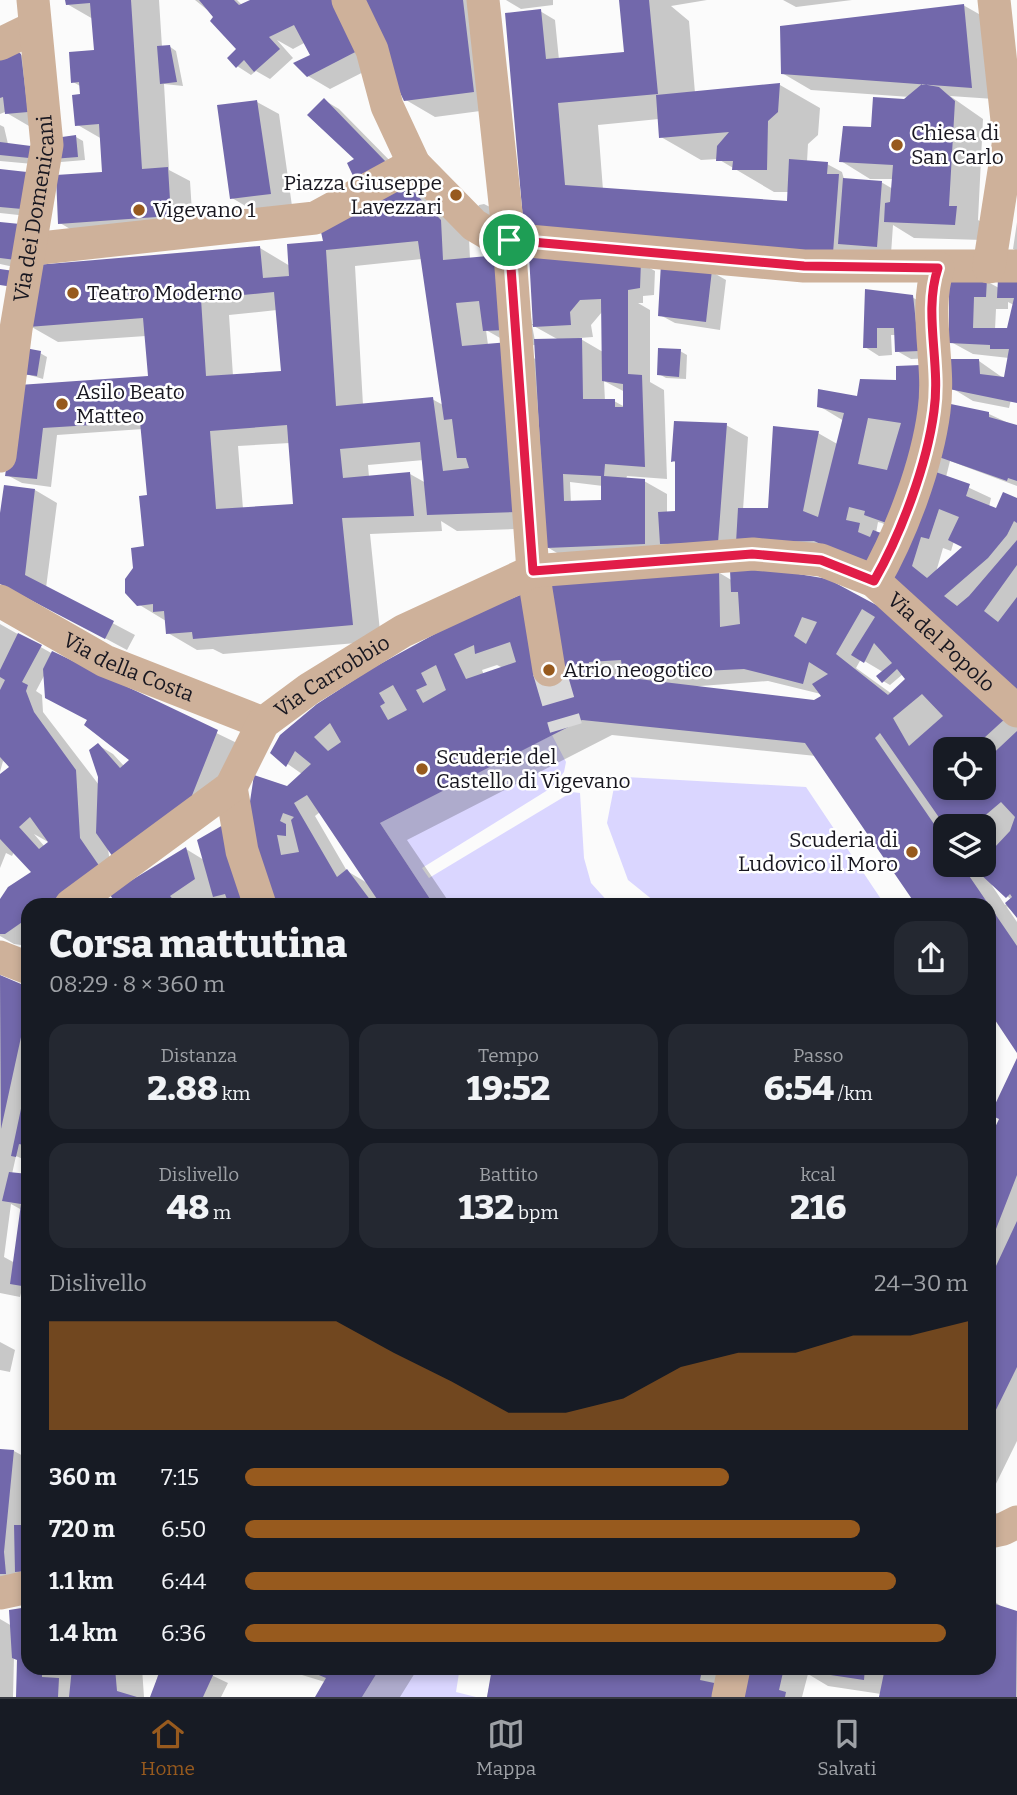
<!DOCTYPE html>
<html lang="it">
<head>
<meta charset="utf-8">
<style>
  :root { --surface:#171b24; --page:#242831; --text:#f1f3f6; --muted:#9ea1a6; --line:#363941; --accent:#975a1e }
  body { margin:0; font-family:Bitter,serif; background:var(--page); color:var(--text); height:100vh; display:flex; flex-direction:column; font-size:26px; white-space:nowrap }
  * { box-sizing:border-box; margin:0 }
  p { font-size:23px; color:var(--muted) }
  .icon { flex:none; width:38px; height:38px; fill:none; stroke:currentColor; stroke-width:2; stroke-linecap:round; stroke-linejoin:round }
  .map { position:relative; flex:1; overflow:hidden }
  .details { position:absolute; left:21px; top:898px; width:975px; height:777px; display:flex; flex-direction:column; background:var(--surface); border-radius:21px; box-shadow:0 4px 10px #0003 }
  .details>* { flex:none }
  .fabs { position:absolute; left:933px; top:737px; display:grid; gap:14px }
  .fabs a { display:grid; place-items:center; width:63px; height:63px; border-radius:14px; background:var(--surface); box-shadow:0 4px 10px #0003; font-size:35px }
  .pin { position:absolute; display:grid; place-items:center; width:60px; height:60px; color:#fff; margin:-30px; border:4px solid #fff; border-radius:50%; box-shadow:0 2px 7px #0007 }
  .round { display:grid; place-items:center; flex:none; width:74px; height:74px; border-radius:21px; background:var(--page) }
  .head { display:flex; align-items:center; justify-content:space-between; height:119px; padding:0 28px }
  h1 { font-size:38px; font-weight:800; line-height:52px }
  .figures { display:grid; grid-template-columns:repeat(3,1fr); gap:10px; height:119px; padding:7px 28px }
  .figures div { display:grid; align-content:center; border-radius:18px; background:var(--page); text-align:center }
  .figures b { font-size:35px; font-weight:800 }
  .figures small { font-size:19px; font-weight:400 }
  .figures p { font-size:19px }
  .chart { height:196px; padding:14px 28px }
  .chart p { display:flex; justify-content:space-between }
  .chart svg { width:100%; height:126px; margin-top:7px; fill:var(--accent); opacity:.7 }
  ul { padding:0 28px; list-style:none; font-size:23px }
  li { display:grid; grid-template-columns:112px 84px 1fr; align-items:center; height:52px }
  li i { height:18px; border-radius:9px; background:var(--accent) }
  .tab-bar { display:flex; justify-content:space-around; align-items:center; height:98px; border-top:2px solid var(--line); background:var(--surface); font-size:19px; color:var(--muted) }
  .tab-bar a { display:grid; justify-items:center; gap:4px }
  .tab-bar .on { color:var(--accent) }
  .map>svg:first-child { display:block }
  .green { fill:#dad6ff }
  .shadow { fill:#0003; fill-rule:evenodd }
  .building { fill:#7268ab; fill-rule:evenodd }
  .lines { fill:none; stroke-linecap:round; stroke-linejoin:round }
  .street-tunnel { stroke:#d9d9da; stroke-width:33; stroke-dasharray:33 17; stroke-linecap:butt }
  .street { stroke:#ceb19a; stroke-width:33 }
  .route-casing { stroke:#fff; stroke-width:14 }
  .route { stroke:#e11d48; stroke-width:9 }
  .poi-dot { fill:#975a1e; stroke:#fff; stroke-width:2.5 }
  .labels { text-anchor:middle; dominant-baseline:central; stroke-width:5; stroke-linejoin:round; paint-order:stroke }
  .poi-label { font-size:21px; fill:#181720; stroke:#fff; text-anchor:start }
  .street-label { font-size:21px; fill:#181720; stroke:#fff }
</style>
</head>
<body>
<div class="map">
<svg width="1017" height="1697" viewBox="0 0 1017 1697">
  <rect width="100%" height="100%" fill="#fbfbfb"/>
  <path class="green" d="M552 735 566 762 564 772 551 788 422 868 429 878 572 792 580 793 584 858 591 883 611 905H434L380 823Z
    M626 777 806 787 885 905H659L628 880 607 823 615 782Z
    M380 1668H446L459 1673 456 1692 476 1697H362Z"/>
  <path class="shadow" d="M67 0H159L162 47 169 46 176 51 183 86 164 84 169 170 190 181 193 228 82 236 60 223 104 173 102 139 76 124 82 96V87L73 82 96 52 93 19 67 4Z
    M195 0H237L243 6 253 0H489L503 108 435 117 406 100 385 61 330 89 308 76 313 56 306 42 293 49 277 40 293 58 270 79 256 71 251 75 237 66 239 49 216 17Z
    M506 0H553V5L521 9Z
    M621 0H707L671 6 689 21 695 93 780 85 820 108 818 135 808 144 807 162 827 164 842 172 844 179 881 182 893 189 894 179H870L841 161 910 97 811 90 782 73 963 5 986 18 994 99 950 96 983 119 978 220 985 224 983 240 914 238 893 225 891 254 641 263 655 271 654 295 643 296V303H638L650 310V382L664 390 667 479 627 476 626 479 644 481 667 494V513H677L676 463 673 461 726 425 748 437 743 510H770L818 433 839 445 844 421 819 406 859 399 898 382 979 361 1006 380 1009 358 973 354 951 342V281H986L999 288 1017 281V387H1014L1009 408 973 401 950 387 951 406 989 414 1017 427V486L950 461 946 477 991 498 989 507 997 510 1017 500V691L892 578 569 560 547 547 546 528 457 531 441 521 442 531 370 534 381 641 223 654 213 649 197 650 168 633 166 621 138 604 149 497 143 429 57 435 51 487 22 483 7 475 20 387 150 378 146 336 58 342 30 326 37 272 0 264V222L38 267 260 248 290 266 407 187 436 204 469 238 470 259 488 258 526 283 532 324H535L566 254 540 11 555 20 559 60 626 54ZM659 119 661 137 701 160 718 159 774 192H789L788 203 603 190 598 125ZM422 259 443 405 432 399 363 405 355 266ZM1008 302 1014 305 1008 330H995L996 309H1008ZM277 310 283 373 233 376 229 315ZM602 312 603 352 579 338 593 337 591 325ZM532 325 559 340 535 341ZM486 330 509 343 488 345ZM536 345 537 360 513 346ZM604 381 625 392V407L614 401H605ZM290 443 295 506 243 509 238 446ZM424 460 426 483 410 474 369 477 368 465ZM570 482 603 486V502L571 503ZM878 522 882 523 895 531 876 533ZM954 541 964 547 936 572 943 548 951 551Z
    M783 0H852L796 7Z
    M13 50 43 68 29 126 5 112 0 114V56Z
    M324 100 339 109 399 170 357 160Z
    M257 102 279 114 292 206 254 211 232 198Z
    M0 125 4 127 8 144 44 165 0 161Z
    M76 137 83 141 85 160 61 162 57 139Z
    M0 171 37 217 0 213Z
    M484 204 492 208 497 218 475 212 479 205Z
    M1017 222V251L1013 249Z
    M712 272 726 280 720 330 675 323 660 315Z
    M867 291 912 297 927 306 933 358 911 359 897 351 896 335H891L892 355 879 356 865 347Z
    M680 351 687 355 686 379 666 378 659 374Z
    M40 353 47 357 43 379 23 373Z
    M35 490 57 503 46 588 135 635 127 650 0 582V525Z
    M718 572 733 581 827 580 1017 714V915L1006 906 1017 922V1049L989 1008V905L816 756 612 735 407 840 451 905H230L219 898 210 905H120L186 849 204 860 287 788 302 774 272 753 372 670ZM861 659 883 672V681L890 685 903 674 908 679 892 694 856 668ZM497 665 503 668 484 675 482 670ZM768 681 825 695 814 702 687 687ZM945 749H984V788H945ZM320 812 369 884 347 871 315 816ZM945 826H984V867L981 870 978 864H945ZM991 884 1007 896 1012 900 1005 905Z
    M0 624 53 654 239 744 212 814 108 848 109 856 121 875 86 905H28V946L14 944 0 936V902L34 873 14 852 12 856 6 853 0 868V776L12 767 3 761 0 772ZM45 674 132 760 124 766 113 754 98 745 99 785 43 712 42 695 36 691ZM34 834 50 843 45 847Z
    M0 977 28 988V1152L23 1159 16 1156 12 1174 27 1176 28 1173V1292L22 1289 20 1297 0 1293ZM11 1204 22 1210 15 1263 4 1257Z
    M1017 1064V1441L989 1498V1145L1000 1119Z
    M0 1342 15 1350 10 1372 0 1370Z
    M25 1363 28 1364V1375L24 1373Z
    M0 1450 14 1451 25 1457 28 1452V1590L0 1594Z
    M989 1597 1003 1608 1017 1612V1697H881V1694L828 1686 808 1674 802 1697H487L493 1668H989Z
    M28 1609V1668H142L144 1697H17L18 1660 14 1657 13 1697H0V1619L12 1626Z
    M162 1668H208L207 1673 228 1683 221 1697H152L158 1675 162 1676Z
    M279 1668H418L400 1697H317L325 1682Z"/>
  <path class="building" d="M65 0H131L142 169 168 167 171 216 58 224 56 175 102 172 99 124 75 126 72 95 80 94 79 82 71 83 69 52 94 50 90 3 66 5Z
    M199 0H234L239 5 250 0H339L363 48 307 77 293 63 310 55 294 25 269 37 280 49 254 72 244 60 236 68 227 58 236 49 210 21 213 17Z
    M356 0H463L474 92 404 101Z
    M619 0H649L658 94 558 103 565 185 787 201 789 159 828 162 827 174H839L833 253 524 231 505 13 541 9 546 59 624 52Z
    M964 4 972 88 781 74 780 26Z
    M170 45 177 82 160 84 157 46Z
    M13 48 21 54 28 112 5 114 3 97 0 98V53Z
    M780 83 778 112 768 121 767 170H732L733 161H716L717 146 729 132 659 138 656 95Z
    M922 84 939 87 955 101 949 206H957L955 225 884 222 885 203 890 202 893 165 839 162 843 126 871 127 873 97 904 99Z
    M324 98 386 162 354 178 347 163 354 159 307 115Z
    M257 100 271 194 230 199 217 105Z
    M76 135 78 157 52 159 55 138Z
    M0 142 31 146 29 158 0 155Z
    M0 169 27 172 22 209 0 207Z
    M843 178 882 181 877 247 838 244Z
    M407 185 441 220 443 260 488 256 498 265 507 330 483 331 479 301 456 303 462 346 509 342 519 512 427 515 420 442 340 449 343 478 410 472 414 516 342 518 353 625 193 639 192 632 166 634 164 611 153 612V604L137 606 125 593V579L133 568 131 548 144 546 139 496 147 495 140 422 43 428 37 479 5 476 19 385 148 376 143 318 28 327 36 265 260 246 263 278 289 276 287 244 323 241 321 232ZM418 241 444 420 452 419 457 458H466L469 468 443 471 433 397 336 406 326 250ZM274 292 281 371 206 376 201 299ZM287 425 293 504 216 509 210 431Z
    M0 222 20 224 16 260 0 258Z
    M529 255 641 261 640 288 628 290V374L642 375 645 467 605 464 604 476 645 479V544L546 548 534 339 582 338 583 399H615V407H623V384L602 381 601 299 580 300 570 312 571 325 533 327ZM563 474 601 476V500L564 501Z
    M661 263 712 270 706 322 658 316Z
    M0 269 14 271 13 287 0 285Z
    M949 279H987L986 297H974L973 328H1007L1014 298H997L998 279H1017V403L949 389V359H979L980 374 1004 377 1009 349H990V345L949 343Z
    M865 289 913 295 919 351 895 352 894 328H877V348H863Z
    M25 348 41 351 37 376 21 374Z
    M658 348 681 349 679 377 657 375Z
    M921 365 925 401 895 526 864 515 865 511 849 507 846 520 860 523 858 532 870 537 873 530 891 537 877 569 814 541 736 543 738 508H768L773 426 819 431 803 511 818 517 844 413 817 407 818 389 857 396 860 379 896 380V366ZM868 418 901 423 887 470 858 464Z
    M946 403 989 412V417L1017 425V481L1008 478 1007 481 936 456Z
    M674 421 727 423 718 543 660 544 658 512 675 511V461L671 462Z
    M930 470 970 484 966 496 996 508 1003 492 1017 498V523L1014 521 1007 535 988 558 944 596 957 606 969 596 1017 540V565L984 611 998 622 1017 597V693L889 577ZM939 509 959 517 948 540 962 547 927 578 912 566 921 537 929 539Z
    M4 485 35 489 25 575 114 621 105 639 0 584V513Z
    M769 569 828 579 893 614 1007 717 972 749H945V772L936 780 951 798 963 788H984V762L1017 731V918L1005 903 1012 897 1010 894 1006 898 978 872 982 867 979 864H984V835L994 848 1010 831 1015 817 1001 802 975 824 977 826H945L880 733 875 738 945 840V864H961L1017 946V1053L989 1011V905H916L805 743 582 720 380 823 434 905H381L307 795 294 803 337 877 347 869 374 905H267L244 841 254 775 287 786 311 764 295 751 286 767 270 753 280 735 317 704 371 669 464 618 547 584 719 570 720 627 740 624 738 592H731L730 570ZM862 609 875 617 851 655 864 663 874 643 892 663 876 676 882 683 897 669 905 679 888 695 836 654ZM802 617 817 622 806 644 794 636ZM510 642 516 662 466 679 454 654 474 645 475 654ZM621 660 623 675 744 669 803 684 809 662 828 674 812 684 821 696 814 700 588 673 589 662ZM436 665 446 690 423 703 416 690 427 685 421 673ZM393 685 407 710 388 720 380 706 385 703 379 693ZM922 694 943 716 909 746 893 718ZM330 723 341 742 328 751 314 737ZM283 813 294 817 291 820 299 852 281 855 277 835 286 836V824L280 821Z
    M18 633 42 645 22 682 28 685 26 691 34 712 76 770 80 838 100 867 46 905H28V918L5 934H0V899L8 887 31 872 0 839V774L9 767 0 757V690L5 680 0 677V670ZM30 817 48 842 39 849 19 827Z
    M52 651 218 730 189 803 113 857 96 833 98 777 89 750 98 743 120 768 129 760 84 725 87 720 45 698 43 669Z
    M230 821 254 905H229L225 894 213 897 206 872 197 840Z
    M186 847 195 879 170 896 178 905H118L109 894Z
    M0 975 28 987V1005L1 1129Z
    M1017 1058V1175L989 1247V1140L999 1119 990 1115Z
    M22 1104 28 1105V1146L19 1144 16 1157 11 1156Z
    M9 1172 28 1174V1287L10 1284 21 1204 2 1201Z
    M1017 1221V1367L989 1424V1281Z
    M0 1449 14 1450 4 1552 6 1574H0Z
    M23 1450 28 1451V1483L21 1482Z
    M14 1525H28V1571L15 1572Z
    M989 1602 1017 1611 1016 1697H879L885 1668H989Z
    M28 1607V1668H42V1677L59 1678 58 1697H16L17 1660 12 1658 9 1610Z
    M72 1668H115L117 1691 137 1697H69Z
    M161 1668H196L214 1673 203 1697H150Z
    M302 1668H380L362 1697H315L326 1678Z
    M492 1668H722L721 1671 702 1670 700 1680 719 1684 717 1697H487Z
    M749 1668H784L779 1690 786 1692 785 1697H743Z
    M798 1668H865L864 1680 797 1670Z"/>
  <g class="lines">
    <path class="street-tunnel" d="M549 670 566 728"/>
    <g class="street">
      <path d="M348 0 372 50 387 106 414 164 474 225 496 238 804 266H1017"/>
      <path d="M483 0 509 240 533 571 549 670"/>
      <path d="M0 44 35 27"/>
      <path d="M32 249 315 218 414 164"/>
      <path d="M989 267 1009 139 994 0"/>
      <path id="s1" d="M0 456 16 329 47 145 33 0"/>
      <path d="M874 581C901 534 927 465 934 411 941 363 923 313 938 268"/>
      <path id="s2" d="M0 601 105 661 263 723"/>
      <path d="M231 787 242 851 260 905"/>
      <path id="s3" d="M71 905 231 787 263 723 309 689 403 631 533 571 753 554 821 560 874 581 1017 711"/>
      <path d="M0 957 28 968"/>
      <path d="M989 1532 1003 1529 1017 1522"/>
      <path d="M0 1593 28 1587"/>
      <path d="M728 1697 734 1668"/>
    </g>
  </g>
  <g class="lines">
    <g class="route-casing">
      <path id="route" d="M509 240 804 266 938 268C923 313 941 363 934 411 927 465 901 534 874 581L821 560 752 554 533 571Z"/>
    </g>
    <use href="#route" class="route"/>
  </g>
  <g class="poi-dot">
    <circle cx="897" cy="145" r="7"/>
    <circle cx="456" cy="195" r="7"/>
    <circle cx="139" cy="210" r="7"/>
    <circle cx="73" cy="293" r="7"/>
    <circle cx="62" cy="404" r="7"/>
    <circle cx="549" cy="670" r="7"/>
    <circle cx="422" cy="769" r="7"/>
    <circle cx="912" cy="852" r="7"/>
  </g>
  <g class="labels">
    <g class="poi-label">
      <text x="911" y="133">Chiesa di<tspan x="911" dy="24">San Carlo</tspan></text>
      <text x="442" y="183" text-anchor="end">Piazza Giuseppe<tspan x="442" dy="24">Lavezzari</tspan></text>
      <text x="153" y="210">Vigevano 1</text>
      <text x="87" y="293">Teatro Moderno</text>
      <text x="76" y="392">Asilo Beato<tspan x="76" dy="24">Matteo</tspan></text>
      <text x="563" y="670">Atrio neogotico</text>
      <text x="436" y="757">Scuderie del<tspan x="436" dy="24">Castello di Vigevano</tspan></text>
      <text x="898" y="840" text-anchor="end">Scuderia di<tspan x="898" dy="24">Ludovico il Moro</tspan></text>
    </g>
    <g class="street-label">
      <text stroke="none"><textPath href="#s1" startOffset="250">Via dei Domenicani</textPath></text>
      <text stroke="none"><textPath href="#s3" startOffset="1018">Via del Popolo</textPath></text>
      <text stroke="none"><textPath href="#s2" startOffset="145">Via della Costa</textPath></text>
      <text stroke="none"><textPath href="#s3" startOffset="354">Via Carrobbio</textPath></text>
    </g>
  </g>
</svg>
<div class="fabs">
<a><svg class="icon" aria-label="locate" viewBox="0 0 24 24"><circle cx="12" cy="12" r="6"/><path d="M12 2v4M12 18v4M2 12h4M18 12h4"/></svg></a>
<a><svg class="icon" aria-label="layers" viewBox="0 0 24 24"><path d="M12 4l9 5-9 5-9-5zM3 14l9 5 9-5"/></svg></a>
</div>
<div class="pin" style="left:509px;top:240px;background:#1e9e55"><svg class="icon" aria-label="arrive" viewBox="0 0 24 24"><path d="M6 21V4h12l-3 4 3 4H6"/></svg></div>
<section class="details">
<div class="head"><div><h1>Corsa mattutina</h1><p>08:29 · 8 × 360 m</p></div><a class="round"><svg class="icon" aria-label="share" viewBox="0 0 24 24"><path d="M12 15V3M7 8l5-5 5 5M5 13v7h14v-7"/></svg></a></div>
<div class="figures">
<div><p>Distanza</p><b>2.88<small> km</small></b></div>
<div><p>Tempo</p><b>19:52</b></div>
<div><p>Passo</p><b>6:54<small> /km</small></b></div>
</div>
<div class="figures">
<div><p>Dislivello</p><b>48<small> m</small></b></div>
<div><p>Battito</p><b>132<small> bpm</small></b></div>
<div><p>kcal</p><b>216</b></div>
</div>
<div class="chart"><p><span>Dislivello</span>24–30 m</p>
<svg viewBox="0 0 160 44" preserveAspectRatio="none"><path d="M0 44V6L10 6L20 6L30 6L40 6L50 6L60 17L70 27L80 38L90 38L100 33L110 22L120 17L130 17L140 11L150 11L160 6V44z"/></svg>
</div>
<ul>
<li><b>360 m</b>7:15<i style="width:67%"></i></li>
<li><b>720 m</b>6:50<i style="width:85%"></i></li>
<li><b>1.1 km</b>6:44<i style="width:90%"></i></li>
<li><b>1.4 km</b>6:36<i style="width:97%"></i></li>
</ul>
</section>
</div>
<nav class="tab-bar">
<a class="on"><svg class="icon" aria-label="home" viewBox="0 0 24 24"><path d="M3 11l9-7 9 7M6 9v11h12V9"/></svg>Home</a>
<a><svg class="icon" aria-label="map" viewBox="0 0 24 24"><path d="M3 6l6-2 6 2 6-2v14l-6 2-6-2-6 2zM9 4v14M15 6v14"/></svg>Mappa</a>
<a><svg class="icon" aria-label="saved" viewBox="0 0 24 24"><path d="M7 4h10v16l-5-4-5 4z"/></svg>Salvati</a>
</nav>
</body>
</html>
